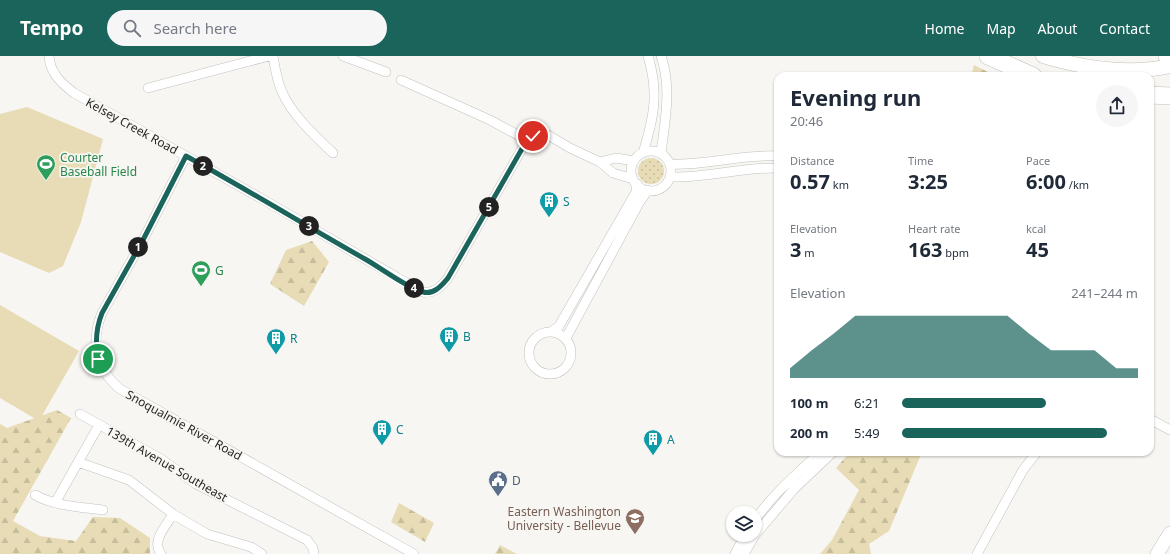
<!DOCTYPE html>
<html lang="en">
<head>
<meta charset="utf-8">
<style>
  :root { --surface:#fff; --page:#f6f6f7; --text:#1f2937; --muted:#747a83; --accent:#1a645c }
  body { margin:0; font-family:"Noto Sans",sans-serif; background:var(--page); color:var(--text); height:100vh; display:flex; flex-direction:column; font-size:15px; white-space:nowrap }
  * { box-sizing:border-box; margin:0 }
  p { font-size:13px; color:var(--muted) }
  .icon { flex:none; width:22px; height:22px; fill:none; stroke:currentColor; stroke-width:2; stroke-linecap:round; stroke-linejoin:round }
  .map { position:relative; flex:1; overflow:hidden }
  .sheet { position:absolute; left:774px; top:16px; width:380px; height:384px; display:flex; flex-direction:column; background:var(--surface); border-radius:12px; box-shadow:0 1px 3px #0004 }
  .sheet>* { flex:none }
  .controls { position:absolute; left:726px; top:450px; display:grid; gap:8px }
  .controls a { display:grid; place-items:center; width:36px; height:36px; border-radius:50%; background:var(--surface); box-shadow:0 1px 3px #0004; font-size:20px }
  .pin { position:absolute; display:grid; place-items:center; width:34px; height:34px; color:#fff; margin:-17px; border:2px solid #fff; border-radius:50%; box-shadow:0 1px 4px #0007 }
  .km { position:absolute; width:20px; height:20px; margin:-10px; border-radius:50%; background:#222; color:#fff; font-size:11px; line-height:20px; text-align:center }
  .round { display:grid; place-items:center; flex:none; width:42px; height:42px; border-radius:21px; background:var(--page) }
  .summary { display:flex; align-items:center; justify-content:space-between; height:68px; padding:0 16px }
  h1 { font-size:22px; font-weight:700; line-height:30px }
  .figures { display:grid; grid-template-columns:repeat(3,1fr); gap:6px; height:68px; padding:4px 16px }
  .figures div { display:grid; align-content:center }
  .figures b { font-size:20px; font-weight:700 }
  .figures small { font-size:11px; font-weight:400 }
  .figures p { font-size:11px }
  .chart { height:112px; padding:8px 16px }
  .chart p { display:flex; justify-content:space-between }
  .chart svg { width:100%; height:72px; margin-top:4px; fill:var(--accent); opacity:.7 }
  ul { padding:0 16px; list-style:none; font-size:13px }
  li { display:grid; grid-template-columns:64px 48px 1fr; align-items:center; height:30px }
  li i { height:10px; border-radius:5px; background:var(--accent) }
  header { display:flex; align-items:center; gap:24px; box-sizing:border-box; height:56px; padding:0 20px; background:var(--accent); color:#fff }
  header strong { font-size:19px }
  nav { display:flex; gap:22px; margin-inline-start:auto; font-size:14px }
  .search { width:280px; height:36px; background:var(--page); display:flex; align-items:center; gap:10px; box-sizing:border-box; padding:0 14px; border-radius:22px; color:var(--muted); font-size:15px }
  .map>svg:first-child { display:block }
  .grass { fill:url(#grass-dots) }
  .forest { fill:url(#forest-firs) }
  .garden { fill:#e7dcb6 }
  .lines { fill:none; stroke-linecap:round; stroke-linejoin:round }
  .minor-casing { stroke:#c2c1bd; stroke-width:10 }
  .secondary-casing { stroke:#c2c1bd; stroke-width:14 }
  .primary-casing { stroke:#c2c1bd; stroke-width:15 }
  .motorway-casing { stroke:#c2c1bd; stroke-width:18 }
  .minor { stroke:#fff; stroke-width:9 }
  .secondary { stroke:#fff; stroke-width:13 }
  .primary { stroke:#fff; stroke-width:14 }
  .motorway { stroke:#fff; stroke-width:17 }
  .route-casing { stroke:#fff; stroke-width:8 }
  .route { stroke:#1a645c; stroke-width:5 }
  .labels { text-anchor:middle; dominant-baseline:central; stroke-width:3.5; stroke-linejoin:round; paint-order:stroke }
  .street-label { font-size:12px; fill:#272725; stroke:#f7f6f2 }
  .leisure-label { font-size:12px; fill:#27864d; stroke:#f7f6f2; text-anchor:start }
  .culture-label { font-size:12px; fill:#0d838f; stroke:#f7f6f2; text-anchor:start }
  .service-label { font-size:12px; fill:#4e5e75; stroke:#f7f6f2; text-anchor:start }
  .education-label { font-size:12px; fill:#785e54; stroke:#f7f6f2; text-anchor:end }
</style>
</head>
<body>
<header>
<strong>Tempo</strong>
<div class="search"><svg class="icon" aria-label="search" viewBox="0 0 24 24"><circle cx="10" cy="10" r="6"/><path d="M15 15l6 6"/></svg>Search here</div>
<nav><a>Home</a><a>Map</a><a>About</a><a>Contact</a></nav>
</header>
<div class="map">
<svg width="1170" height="498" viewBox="0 0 1170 498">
  <defs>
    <pattern id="grass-dots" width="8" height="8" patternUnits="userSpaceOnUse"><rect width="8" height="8" fill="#e7dcb6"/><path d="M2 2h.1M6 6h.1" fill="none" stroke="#c6bd9c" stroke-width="1.8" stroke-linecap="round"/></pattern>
    <pattern id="forest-firs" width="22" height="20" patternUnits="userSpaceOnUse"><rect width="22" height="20" fill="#e7dcb6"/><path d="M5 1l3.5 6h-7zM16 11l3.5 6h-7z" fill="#c6bd9c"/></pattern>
  </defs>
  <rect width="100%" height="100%" fill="#f7f6f2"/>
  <path class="grass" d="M638 115a13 13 0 1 1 26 0a13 13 0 1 1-26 0Z"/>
  <path class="forest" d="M974 9 996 20H971Z
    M312 185 329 206 304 250 270 228 286 194Z
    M57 354 71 362 13 465 40 480 76 485 93 461 120 462 150 482V498H0V368L7 372Z
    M850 396H922L889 475 869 488 871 498H820L832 484 859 434 836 412Z
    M399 447 434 467 425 486 391 466Z
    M500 489 517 498H495Z"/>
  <path class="garden" d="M27 51 103 83 81 166 63 210 49 217 0 196V58Z
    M0 249 79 295 39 365 0 342Z"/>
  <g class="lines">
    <g class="minor-casing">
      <path id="minor" d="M49 0C50 17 61 27 74 37L264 144 422 236C434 238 441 231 448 222L527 84 539 78 548 79 570 92 600 106 613 117 633 123
        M273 0C275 12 277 25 282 36 293 60 314 79 333 97
        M343 0 386 16
        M401 24 490 64 527 84
        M148 32 269 0
        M631 115a20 20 0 1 1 40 0a20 20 0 1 1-40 0Z
        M643 97C654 61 659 37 648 0
        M661 97C665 65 672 32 661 0
        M186 100 143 184 102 257C90 286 96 313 120 333L414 498
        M600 106 616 102 634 105
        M670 108C706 110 741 98 778 100
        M670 121C707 122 742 111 778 112
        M552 275 559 270 632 143 636 136 637 128
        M529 297a21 21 0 1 1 42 0a21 21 0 1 1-42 0Z
        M566 282 639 147 648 134
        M80 358 161 403 196 428 307 484 313 492 314 498
        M1150 363 1170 374
        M78 406 129 424 173 458 207 478 251 491 262 498
        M35 439C55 450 80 451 103 454
        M55 447 99 369
        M755 464C773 438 797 418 820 396
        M755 479 794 433 833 396
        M161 498C151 485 166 470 173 458
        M735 498 745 479
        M744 498 755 479
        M977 498 1023 414 1037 396"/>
    </g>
    <g class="secondary-casing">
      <path id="secondary" d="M1157 498 1170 477"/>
    </g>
    <g class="primary-casing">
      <path id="primary" d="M1043 0C1083 12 1129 19 1170 10"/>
    </g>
    <g class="motorway-casing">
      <path id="motorway" d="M988 0 1033 20
        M1167 0 1170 1
        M1150 39 1170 40"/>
    </g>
    <use href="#minor" class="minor"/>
    <use href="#secondary" class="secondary"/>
    <use href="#primary" class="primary"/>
    <use href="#motorway" class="motorway"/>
  </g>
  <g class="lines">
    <g class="route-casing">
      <path id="route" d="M98 303C95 287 96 272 102 257L143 184 186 100C246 133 305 169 365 203 381 212 407 232 423 236 434 239 442 229 448 222L527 84 533 80"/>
    </g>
    <use href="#route" class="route"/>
  </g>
  <defs>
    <g id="stadium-pin" transform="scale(1)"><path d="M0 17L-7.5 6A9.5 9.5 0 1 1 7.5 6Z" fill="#2e9e5b" stroke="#f7f6f2"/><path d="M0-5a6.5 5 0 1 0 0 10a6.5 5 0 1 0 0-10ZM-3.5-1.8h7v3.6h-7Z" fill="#fff"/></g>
    <g id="building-pin" transform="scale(1)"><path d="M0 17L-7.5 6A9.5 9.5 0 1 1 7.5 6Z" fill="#0f9aa8" stroke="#f7f6f2"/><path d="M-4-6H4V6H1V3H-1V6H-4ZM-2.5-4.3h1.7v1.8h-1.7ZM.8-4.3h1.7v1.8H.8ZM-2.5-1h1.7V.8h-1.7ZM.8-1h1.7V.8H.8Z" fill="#fff"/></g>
    <g id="civic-pin" transform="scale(1)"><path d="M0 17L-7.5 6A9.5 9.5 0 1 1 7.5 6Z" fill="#5c6f8a" stroke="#f7f6f2"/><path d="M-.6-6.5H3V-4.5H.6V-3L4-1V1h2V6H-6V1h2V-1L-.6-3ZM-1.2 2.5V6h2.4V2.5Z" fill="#fff"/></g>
    <g id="university-pin" transform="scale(1)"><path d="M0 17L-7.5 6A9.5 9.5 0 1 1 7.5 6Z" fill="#8d6e63" stroke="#f7f6f2"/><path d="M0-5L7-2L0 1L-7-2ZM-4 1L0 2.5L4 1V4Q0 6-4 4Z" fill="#fff"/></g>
  </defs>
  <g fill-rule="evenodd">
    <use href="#stadium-pin" x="46" y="108"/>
    <use href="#building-pin" x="549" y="145"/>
    <use href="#stadium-pin" x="201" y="214"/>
    <use href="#building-pin" x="449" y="280"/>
    <use href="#building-pin" x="276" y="282"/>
    <use href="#building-pin" x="382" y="373"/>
    <use href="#building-pin" x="653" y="383"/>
    <use href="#civic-pin" x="498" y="424"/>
    <use href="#university-pin" x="635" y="462"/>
  </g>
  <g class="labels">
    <g class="street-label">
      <text transform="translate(132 70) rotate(29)">Kelsey Creek Road</text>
      <text transform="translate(184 369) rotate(29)">Snoqualmie River Road</text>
      <text transform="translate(167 408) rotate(30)">139th Avenue Southeast</text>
    </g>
    <g class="leisure-label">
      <text x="60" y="101">Courter<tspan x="60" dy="14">Baseball Field</tspan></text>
      <text x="215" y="214">G</text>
    </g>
    <g class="culture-label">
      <text x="563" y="145">S</text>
      <text x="463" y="280">B</text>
      <text x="290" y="282">R</text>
      <text x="396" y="373">C</text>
      <text x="667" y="383">A</text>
    </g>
    <g class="service-label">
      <text x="512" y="424">D</text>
    </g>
    <g class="education-label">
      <text x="621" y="455">Eastern Washington<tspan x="621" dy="14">University - Bellevue</tspan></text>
    </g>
  </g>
</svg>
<div class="controls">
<a><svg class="icon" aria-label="layers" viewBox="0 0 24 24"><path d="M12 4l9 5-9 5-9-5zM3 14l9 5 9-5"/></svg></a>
</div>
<div class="pin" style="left:98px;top:303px;background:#1e9e55"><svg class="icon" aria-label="arrive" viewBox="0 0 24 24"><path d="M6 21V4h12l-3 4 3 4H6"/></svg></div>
<div class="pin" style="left:533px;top:80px;background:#d93025"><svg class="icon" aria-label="check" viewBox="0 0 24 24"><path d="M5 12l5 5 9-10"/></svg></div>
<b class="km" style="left:138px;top:191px">1</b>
<b class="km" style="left:203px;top:110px">2</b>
<b class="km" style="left:309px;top:170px">3</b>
<b class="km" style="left:414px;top:232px">4</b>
<b class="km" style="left:489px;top:151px">5</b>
<section class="sheet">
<div class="summary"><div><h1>Evening run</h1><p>20:46</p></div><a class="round"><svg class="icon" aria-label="share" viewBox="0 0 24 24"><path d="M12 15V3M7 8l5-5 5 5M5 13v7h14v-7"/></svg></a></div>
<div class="figures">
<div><p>Distance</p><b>0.57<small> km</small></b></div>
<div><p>Time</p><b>3:25</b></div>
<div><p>Pace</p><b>6:00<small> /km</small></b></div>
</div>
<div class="figures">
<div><p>Elevation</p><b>3<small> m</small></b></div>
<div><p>Heart rate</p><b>163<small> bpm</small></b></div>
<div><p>kcal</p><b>45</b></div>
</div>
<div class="chart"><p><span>Elevation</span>241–244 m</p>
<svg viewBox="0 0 160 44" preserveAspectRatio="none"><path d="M0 44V38L10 27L20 17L30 6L40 6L50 6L60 6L70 6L80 6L90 6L100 6L110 17L120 27L130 27L140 27L150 38L160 38V44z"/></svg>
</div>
<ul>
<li><b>100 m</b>6:21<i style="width:61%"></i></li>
<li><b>200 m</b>5:49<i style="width:87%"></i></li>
</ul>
</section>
</div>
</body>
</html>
